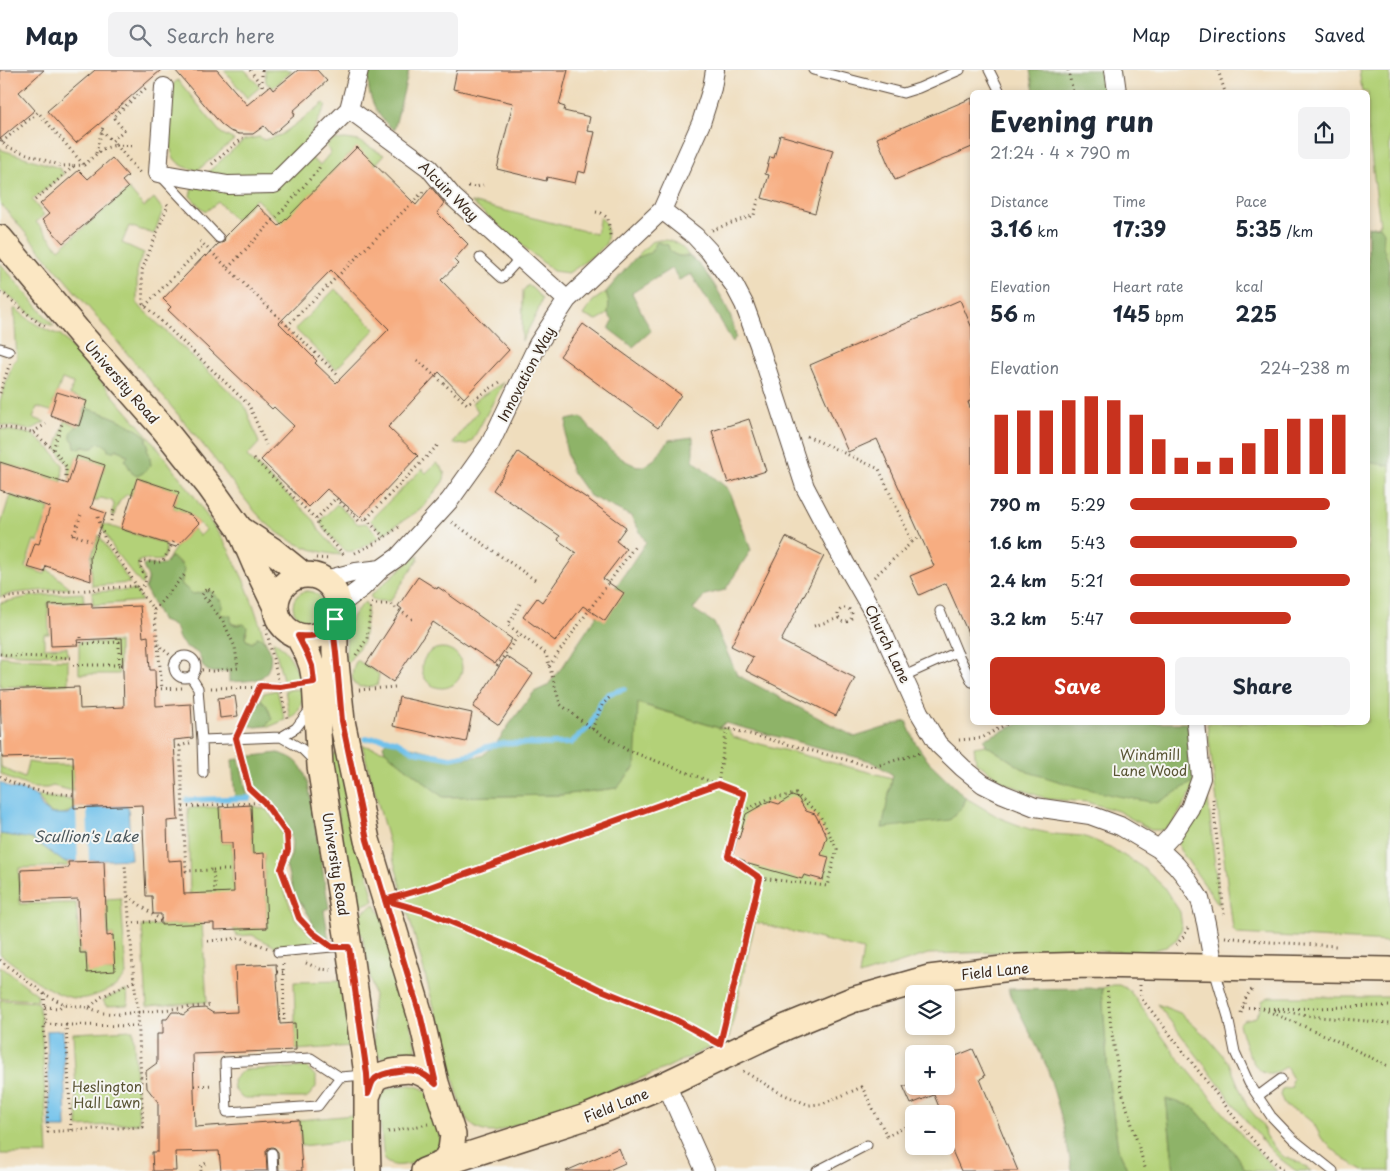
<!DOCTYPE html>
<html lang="en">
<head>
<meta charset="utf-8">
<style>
  :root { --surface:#fff; --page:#f2f2f3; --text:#1f2937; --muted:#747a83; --line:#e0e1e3; --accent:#c8321e }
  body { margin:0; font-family:"Playpen Sans",sans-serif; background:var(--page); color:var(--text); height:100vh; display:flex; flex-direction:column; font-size:19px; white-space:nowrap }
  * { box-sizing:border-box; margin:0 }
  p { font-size:16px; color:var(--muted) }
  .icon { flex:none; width:28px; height:28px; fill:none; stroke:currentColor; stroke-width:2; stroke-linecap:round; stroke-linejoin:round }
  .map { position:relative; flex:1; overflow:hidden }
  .sheet { position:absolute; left:970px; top:20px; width:400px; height:635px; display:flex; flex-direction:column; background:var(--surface); border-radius:8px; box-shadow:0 2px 8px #0003 }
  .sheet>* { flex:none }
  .controls { position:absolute; left:905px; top:915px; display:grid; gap:10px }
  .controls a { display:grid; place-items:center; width:50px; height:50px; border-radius:8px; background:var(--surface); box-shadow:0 2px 8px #0003; font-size:25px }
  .pin { position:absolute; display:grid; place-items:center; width:42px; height:42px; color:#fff; margin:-21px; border-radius:10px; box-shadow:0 2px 8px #0006 }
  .round { display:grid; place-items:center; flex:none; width:52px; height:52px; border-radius:8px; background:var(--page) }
  .summary { display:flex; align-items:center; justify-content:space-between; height:85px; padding:0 20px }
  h1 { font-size:28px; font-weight:700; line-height:38px }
  .metrics { display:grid; grid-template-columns:repeat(3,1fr); gap:8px; height:85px; padding:5px 20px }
  .metrics div { display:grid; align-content:center }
  .metrics b { font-size:21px; font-weight:700 }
  .metrics small { font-size:14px; font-weight:400 }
  .metrics p { font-size:14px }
  .chart { height:140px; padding:10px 20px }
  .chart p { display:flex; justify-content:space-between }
  .chart svg { width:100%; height:90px; margin-top:5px; stroke:var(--accent); stroke-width:6 }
  .button { display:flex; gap:10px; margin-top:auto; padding:10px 20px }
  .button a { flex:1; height:58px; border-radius:8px; background:var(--accent); color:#fff; font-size:20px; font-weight:700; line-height:58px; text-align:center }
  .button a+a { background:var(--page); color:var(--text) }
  ul { padding:0 20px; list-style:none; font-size:16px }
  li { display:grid; grid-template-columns:80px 60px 1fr; align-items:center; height:38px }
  li i { height:12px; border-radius:6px; background:var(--accent) }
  header { display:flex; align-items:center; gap:30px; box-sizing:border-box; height:70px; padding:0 25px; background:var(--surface); border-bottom:1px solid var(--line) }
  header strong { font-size:24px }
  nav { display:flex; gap:28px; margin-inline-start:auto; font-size:18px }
  .search { width:350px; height:45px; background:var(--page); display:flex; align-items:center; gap:12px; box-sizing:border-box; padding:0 18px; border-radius:8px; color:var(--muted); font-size:19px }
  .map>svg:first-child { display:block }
  .green { fill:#b3d178; stroke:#777e4b }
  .forest { fill:#8eb368; stroke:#646e43 }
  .water { fill:#6fc1eb; stroke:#557684 }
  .pier { fill:#efddbd }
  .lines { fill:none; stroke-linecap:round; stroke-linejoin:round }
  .stream { stroke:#6fc1eb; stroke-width:5.5 }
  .building { fill:#f7ad81; fill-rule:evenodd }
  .lane-casing { stroke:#564536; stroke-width:11 }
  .street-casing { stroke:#564536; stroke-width:20 }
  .secondary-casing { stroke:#564536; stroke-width:28 }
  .path { stroke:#564536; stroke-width:3; stroke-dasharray:1 4; stroke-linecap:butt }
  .lane { stroke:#fff; stroke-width:9 }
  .street { stroke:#fff; stroke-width:18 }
  .secondary { stroke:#fbe7c3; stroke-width:25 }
  .route-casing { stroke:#fff; stroke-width:10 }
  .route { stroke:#c8321e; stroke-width:6 }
  .labels { text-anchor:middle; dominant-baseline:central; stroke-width:4; stroke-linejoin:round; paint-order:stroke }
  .street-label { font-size:14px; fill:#3b2a1e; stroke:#f6f6f2 }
  .park-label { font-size:14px; fill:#595434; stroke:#f6f6f2 }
  .water-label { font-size:15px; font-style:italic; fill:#4b575c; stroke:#f6f6f2 }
</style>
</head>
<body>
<header>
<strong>Map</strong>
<div class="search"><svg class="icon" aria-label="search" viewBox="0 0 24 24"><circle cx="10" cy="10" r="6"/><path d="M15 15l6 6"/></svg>Search here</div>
<nav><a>Map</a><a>Directions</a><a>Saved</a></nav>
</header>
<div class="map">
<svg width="1390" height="1101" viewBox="0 0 1390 1101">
  <rect width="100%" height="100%" fill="#f6f6f2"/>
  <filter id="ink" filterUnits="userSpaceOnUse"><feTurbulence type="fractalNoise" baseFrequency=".02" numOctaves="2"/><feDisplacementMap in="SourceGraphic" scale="10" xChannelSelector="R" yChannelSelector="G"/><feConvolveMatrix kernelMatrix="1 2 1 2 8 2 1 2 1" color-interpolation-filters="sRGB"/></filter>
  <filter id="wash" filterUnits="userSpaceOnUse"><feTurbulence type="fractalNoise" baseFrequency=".0096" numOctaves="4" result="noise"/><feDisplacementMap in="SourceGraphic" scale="20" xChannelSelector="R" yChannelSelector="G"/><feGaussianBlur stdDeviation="1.12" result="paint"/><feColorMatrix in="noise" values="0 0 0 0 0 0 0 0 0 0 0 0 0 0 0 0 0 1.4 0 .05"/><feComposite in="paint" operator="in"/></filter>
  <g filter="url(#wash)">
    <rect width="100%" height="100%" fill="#efddbd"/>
    <path class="green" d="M224 0H245L260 17 247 28Z
      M265 0H292L273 18 269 14 268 15 266 12Z
      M1359 0H1390V872L1237 864 1233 859 1207 653 1368 652V157L1380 155 1368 61V22H1362Z
      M178 10 221 63 234 70 198 100C189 99 179 96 174 88 166 76 172 31 173 14Z
      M324 33 326 35 314 59 305 74 272 106 245 110 207 103 244 70 259 67 264 70 281 65Z
      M345 69 359 71 384 85 375 95 356 78 282 154 256 129 235 150 218 132 205 142 190 126 192 118 195 116 240 122 308 86 320 95 331 82 326 76 333 70Z
      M0 77 2 80 59 98 64 104 32 130 44 145 36 152 59 179 129 119 144 137 154 128 163 140 154 164 129 156 122 173 144 183 137 197V234L245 336 259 373 247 386 314 450 319 460 341 485C316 483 291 474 272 458 256 445 244 428 232 412 217 392 201 372 185 353 124 279 62 206 0 133Z
      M471 132 596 164 600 147C607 152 609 164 606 173 603 179 576 199 568 203L553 201Z
      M659 170C672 169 682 175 689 186 680 187 675 186 669 180L635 188 651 172Z
      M0 193 54 256C28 250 21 230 0 220Z
      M528 215 534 220 542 229 537 243 522 271 523 221Z
      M335 219 375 259 336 299 295 259Z
      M606 222 609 233 608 244 597 250 590 248 583 245 593 231Z
      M14 239H16C30 251 43 260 61 265L153 372 194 426 229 480 244 511 253 534 266 573 262 568 252 573 246 570 245 567 247 562 241 554C231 557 227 548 219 544L222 537 193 525 181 514 183 506 181 493 171 487 168 489 176 477 193 459 200 466 206 460 191 445 173 438 178 422 138 408 131 426 128 424C120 428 116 437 114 446L111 445 114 435 112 431 101 428 97 431H93L105 395 77 386 70 410 68 395 56 379 65 351 79 356 74 371 75 377C82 376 87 379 93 378L95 375 99 373 104 374 108 377 121 381 125 385 150 390 147 380 148 377 146 371 147 367C128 352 108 344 85 338L87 331 70 325 73 313 62 309 53 334 67 346 37 337 33 348 45 352 31 360 0 355V331L13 292 17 289Z
      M504 312 472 371 465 375 453 373 478 341 472 334 474 331Z
      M0 359 32 364 51 380 63 395 62 412 0 392Z
      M436 393C443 398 448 404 442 413L421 439 392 458 384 464 370 450 422 399 426 403Z
      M10 425 49 438 38 472 34 470 25 497 45 504 47 499 71 518 15 523 0 527V457Z
      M337 434 358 454 366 453 380 467C370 472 357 484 345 481L323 458 320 451Z
      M103 454 166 474 165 484 162 490C154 492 146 488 139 491L138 496 144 508 142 515 116 483 102 457Z
      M99 465 130 513 92 516 91 487Z
      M419 485 418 490 390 531H374L370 526 415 486Z
      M135 520 142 531 93 535 92 522Z
      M293 536a15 15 0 1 1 30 0a15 15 0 1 1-30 0Z
      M83 523 84 532 48 533 49 564H44V578L67 577 68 585 19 584 0 582V533L32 526Z
      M365 532 368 537 363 572 346 595C347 568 342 552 365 532Z
      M273 571C287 577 298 599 301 613H284Z
      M79 572H119V604H79Z
      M422 598a20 20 0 1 1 40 0a20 20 0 1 1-40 0Z
      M0 586 15 588 68 590V614L0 617Z
      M357 590 379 604 377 616 360 617 354 614C351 606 352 598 357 590Z
      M303 619C304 631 300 641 290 649L285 620Z
      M277 620 285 650 271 656H266L271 649C270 641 267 635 261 629L264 623Z
      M637 633 719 658H727L733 667 892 708 883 758 963 736 966 728 1000 748 1029 759 1053 764 1083 766 1110 777 1142 797 1163 816 1180 842 1182 858 1177 869 1166 877 1145 882 1042 881 928 884 859 906 863 880 755 852 729 968 666 998 594 1028 496 1062C479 1062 472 1058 463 1043L362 675 385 681 443 727 561 725 616 718 635 697Z
      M986 675 1028 702 1200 708 1173 753 1163 760H1151L1118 741 1087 732 1047 729 1005 713 976 692 974 677Z
      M339 681 374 831 365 834 361 838H352L330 688Z
      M0 684 1 697 24 708 28 692 46 695H73V721L53 716 47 718H33L10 709 0 703Z
      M1207 718 1219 835 1180 780 1178 771 1195 746Z
      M37 726 73 730 74 739C68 744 54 747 47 740 43 736 41 730 37 726Z
      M251 735 267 740C286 768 289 767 276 799L295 848 315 870 312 874 278 878 252 865 237 866 233 859 267 858 264 784H253Z
      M219 737 221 773H232L233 813 246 831 190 824 188 738Z
      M0 764 33 769 64 792H68V796L19 798 20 834 76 833 80 883 85 884 87 902 114 901 113 865H108L106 829 121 828 126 905C116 917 115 917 101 923 96 925 91 927 86 928 57 933 22 899 0 884Z
      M373 835H375L382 846 416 977 417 995 388 992 376 983 374 973 372 941 374 926 362 865 356 858 353 842 361 843Z
      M202 853 207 932 147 936 142 856Z
      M0 896 37 924 38 930 0 928Z
      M347 911 352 976 296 980 294 912Z
      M1112 915H1119L1129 920 1175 984 1245 1069 1277 1101H1251L1245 1099 1233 1081 1192 1036 1166 1030 1174 1101H1128L1118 1079 1108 1005 1102 918Z
      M123 921H127L128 935 106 936 103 930Z
      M1269 927H1390V1101H1365L1344 1089 1322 1069 1314 1054 1302 1044 1285 1036 1280 1025 1282 1019 1292 1017 1291 1011 1293 1009 1286 997C1282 999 1276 1003 1272 1004 1252 1007 1243 968 1239 954L1243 950 1256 947 1261 938 1262 931Z
      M0 930 38 932 41 950 48 1084H0Z
      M1157 934 1180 943 1209 969 1229 993 1247 1036 1263 1055 1265 1065 1273 1076 1284 1087 1300 1093 1311 1101H1296L1279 1088 1266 1075 1243 1047 1209 1001Z
      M133 960 139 1053 78 1057 73 963Z
      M307 997 316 1007V1017L307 1028H242L234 1019 233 1010 243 1000Z
      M410 1015C415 1016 421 1017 424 1020 434 1032 446 1069 437 1082 431 1090 418 1092 409 1094 399 1096 392 1097 384 1090L380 1051V1028L387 1019 398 1016Z
      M354 1045 355 1070 301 1076 299 1050Z"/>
    <path class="forest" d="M369 0H409L394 60C376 47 365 23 369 0Z
      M1030 0H1119L1118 22H1034Z
      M1380 156 1384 162 1383 176 1389 195 1388 213 1390 216V271C1389 276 1389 299 1390 304V396L1368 392V157Z
      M657 172 668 175C670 186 679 187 689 186 709 200 733 242 736 267L732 272 722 253 691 204 679 210 672 198 632 223 651 261 633 277 609 259 613 251 608 244 609 233 606 222 635 188 650 183Z
      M85 338C108 344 128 352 147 367L146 371 148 374 147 380 149 383 151 395 143 403 137 406 132 403 125 390 128 386 117 379 114 381H108C107 373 97 370 93 378H89L82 376 81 379 75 377 74 371 71 369C70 362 73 359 79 355Z
      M581 347C593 362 614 387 632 394 635 396 640 396 644 396L656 388 669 370 693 367V390L728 419 751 480 725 520 705 525 693 539 714 553 737 605 855 667 906 651 915 672 928 691 966 728 963 736 950 750 882 758 893 705 871 691 725 653 719 658 638 633 635 697 617 718 561 725 443 727 385 681 383 675 387 671 458 689 482 686 496 674 509 655 534 622 547 616 563 596 646 472 631 446 590 426 571 400 565 374 567 350Z
      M171 487C185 498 186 494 181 514L193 524 210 521 222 532V537L219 544C223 546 226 544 231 546V554L237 555 244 554 247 557 245 567 246 570 252 573 257 567C273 570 275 598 262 607 253 612 239 611 229 612V601C220 602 208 605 203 596 201 592 201 588 199 585 194 579 187 579 182 573 173 562 183 558 162 551L145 518C152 504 145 506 143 495 148 493 157 496 165 494L168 489Z
      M261 629 267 636 272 649 266 656 256 657 247 655Z
      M1020 653H1196L1200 708 1157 733 1112 725 1068 714 1028 702 986 675 984 669Z
      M278 683C297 688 302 695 308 713L329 838 324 840 329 870 314 859 310 847 294 823 286 796 291 785 292 773 290 763 273 736 251 717 245 687Z
      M239 689 248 727 235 728 232 690Z
      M1102 918 1108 1005 1118 1079 1128 1101H1072L1063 1053 1047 997 1008 919Z
      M1166 1029 1192 1036 1233 1081 1245 1099 1251 1101H1174Z"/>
    <path class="water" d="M0 712 10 718 27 721 37 727 42 737 51 744H68L76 738 128 736 131 789 64 792 33 769 0 764Z
      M63 960 66 1058H50L47 961Z"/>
    <path class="pier" d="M76 738H87L89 791 78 792Z"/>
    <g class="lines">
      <path class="stream" d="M365 669 381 668 396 671 413 681 451 688 472 684 486 677 504 673 549 674 571 673 590 656 600 633 608 624 624 619
        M187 730 249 728"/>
    </g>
    <g id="blocks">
      <path class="building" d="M0 0H44L19 22 35 40 0 69Z
        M95 0H161L104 50 76 73 47 41Z
        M175 0H217L247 35 270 16 273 20 298 0H317L327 11 293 41 295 45 272 65 264 56 253 64H239L230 61 221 54Z
        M457 0H568L559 35 565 37 564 41 590 47 587 61 595 62 585 103 578 101 575 113 547 107 546 111 497 99 513 33 453 19Z
        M972 28V77L895 110 877 68Z
        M780 65 833 80 815 143 762 128 769 105 765 104 770 87 774 88Z
        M357 77 416 135 431 117 444 133 437 143 468 174 454 190 458 194 441 210 509 280 464 328 439 302 388 357 418 386 360 447 327 419 309 437 261 390 294 356 274 337 272 339 168 240 171 237 163 229 205 185 206 187 218 174 224 172 225 167 257 135 279 156ZM331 200 389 259 336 313 315 293 317 291 279 253Z
        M112 88 128 106 122 111 128 118 63 173 42 150 49 144 40 134 79 100 88 109Z
        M960 230 972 258V330L968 332 972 343V572L946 513 919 525 910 506 934 496 877 369 848 382 810 295Z
        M583 254 681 325 658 358 560 286Z
        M57 322 87 331 79 356 50 345Z
        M749 349 766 401 728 413 712 361Z
        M518 382 585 427 626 457 616 471 626 479 603 509 624 523 605 551 583 536 555 571 523 547 537 528 542 532 576 483 558 470 560 466 493 420Z
        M77 386 105 395 91 438 106 443 90 487 91 511 46 496 44 502 27 497 35 473 39 474 50 437 0 420V392L68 414Z
        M137 408 179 422 173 438 191 445 199 453 176 477 121 459Z
        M786 467 824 486 781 571 855 608 836 646 746 601 753 587 731 576Z
        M418 507 437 519 438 517 512 569 495 594 433 552 393 612 366 594 402 539 398 536Z
        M92 533V538L140 536 143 567 148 566 150 600H155L156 636 191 634 193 668 174 670 178 750 167 751 168 791 182 790 184 824 234 822 232 773H221L219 737 251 735 253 784 264 783 267 858 214 860V853L161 855V844H153L152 826H146L142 735 74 738 73 686 2 688 0 620 79 617 80 639 124 637 122 568 77 570 78 575 51 576 49 535Z
        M506 586 533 604 499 655 473 637Z
        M235 626 238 646 220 648 218 628Z
        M399 627 472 643 466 672 393 656Z
        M792 726 798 728 806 741 815 744 827 767 821 785 829 787 823 810 804 805 802 809 745 793V791L732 786 737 768 739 769 746 744 769 731 779 734Z
        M104 791 107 866 113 865 115 901 87 903 86 883H80L78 829 22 831 21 800 69 798 68 792Z
        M276 894 280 954 295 953 296 980 193 984 195 1057 299 1050 302 1101H279L278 1082 275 1078 272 1077 268 1078 266 1081 267 1101H221L219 1081 175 1082 176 1101H153L152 1082H158V1032L147 1018 146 1001 157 993V964H163V949H167L172 942H178L183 945 191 939 205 938 213 943 237 942 235 896Z
        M973 979 985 1006 980 1009 1018 1101H961L946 1067V1044H942L934 1025 911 1034 903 1016H946V990Z
        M619 1078 625 1093 607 1101H566Z"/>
    </g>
  </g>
  <g filter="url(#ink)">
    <use href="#blocks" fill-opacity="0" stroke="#564536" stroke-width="1"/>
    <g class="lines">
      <g class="lane-casing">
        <path id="lane" d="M813 0 903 23 919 18 960 0
          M989 0 1000 22
          M160 105 219 168
          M480 188 502 208 520 188
          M0 278 9 281
          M940 541 957 582 972 612
          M174 597a11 11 0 1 1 22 0a11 11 0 1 1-22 0Z
          M904 606 957 582
          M191 607 198 618 202 670 281 667
          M312 637 296 658 281 667 302 679 314 691
          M202 670 203 703
          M278 882 332 877H346
          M1214 900 1228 947 1235 982 1249 1013 1271 1046 1293 1069 1333 1101
          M311 988 340 1007 318 1036 227 1042 225 992Z
          M340 1007 365 1005
          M1258 1026 1281 1009
          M272 1083 273 1101
          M817 1101 867 1075"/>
      </g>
      <g class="street-casing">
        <path id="street" d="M1114 0 1117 22
          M164 17 158 103 228 115 274 114 349 39 359 0
          M349 39 429 98 453 127 567 230
          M662 140 695 166 709 181 734 215 744 234 759 275 805 417 845 493 876 547 919 642 938 674 963 698 983 714 1003 724 1035 737 1090 745 1120 756 1159 779 1176 795 1185 806 1200 829 1206 853 1214 897
          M325 510 356 502 381 499
          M338 536 363 517 381 499 398 487 450 430 490 374 538 274 567 230 662 140 701 53 712 18 715 0
          M1159 779 1173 764 1190 738 1201 708 1196 652
          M666 1014 705 1101"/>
      </g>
      <g class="secondary-casing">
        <path id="secondary" d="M0 168 82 266 163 358 210 417 240 459 255 494 275 535
          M240 459 272 480 303 505
          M276 536a31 31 0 1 1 62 0a31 31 0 1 1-62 0Z
          M335 549V583L342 651 367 770 421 948 436 1013 453 1065 451 1080 444 1093
          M298 566 308 585 312 596 315 612 320 696 349 877 367 1004V1066L368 1101
          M368 1024C370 1020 371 1014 374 1010 379 1004 386 1004 392 1002 412 998 421 1000 436 1013
          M424 1101 444 1093 589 1046 666 1014 786 957 852 930 929 908 1019 897 1090 895 1390 900"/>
      </g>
      <path class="path" d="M250 0 262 16V0
        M1068 0 1073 22
        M1218 0 1225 22
        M102 60 112 71
        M0 70 7 77 62 96 84 95 102 79 116 75 112 71 124 60 113 47 147 17
        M2 72 38 42 83 94
        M116 75 140 103
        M116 75 135 76
        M96 83 103 56
        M212 94 243 68
        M468 116 476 117 483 115
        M35 130 74 96
        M167 134 168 135 142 200 143 234 249 335 266 375
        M596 142 601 143 608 148 610 166
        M712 160 754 145 759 127
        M200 171 338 305
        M228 198 282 141 318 100 320 96
        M0 223 5 225 40 254 46 256
        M145 236 204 175
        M287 256 425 120
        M417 290 467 334 500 312
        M0 323 10 293
        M0 357 33 362 53 379 66 396V410
        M33 362 46 354
        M807 366 879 399 912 472 872 509
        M53 379 63 351
        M254 389 316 449 321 459 345 486
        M98 447 105 470 128 502 139 520 145 514 146 509 140 496 141 492 145 491 156 493 163 491 174 471
        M316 449 336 428 359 451 366 449 439 374
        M366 449 384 467
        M111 451 114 439
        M452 452 535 510
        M72 464 91 471
        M74 465 82 442
        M912 472 920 466
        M355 483 376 473 399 457
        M316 488 330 489
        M0 530 9 527 133 516 139 520 154 540 158 575 176 590
        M371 534H390L415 551
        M520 534 508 555 546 584 560 634 591 658 627 680 744 724 728 786 760 808 722 964
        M838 545a7 7 0 1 1 14 0a7 7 0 1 1-14 0Z
        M154 540 186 503
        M265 554 287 648
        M814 556 839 548
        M81 567V574L119 572V595H123
        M158 575 162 619
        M0 584 16 586 73 588
        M356 585 367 569 371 534
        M73 595H119
        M497 596 520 563
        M549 596 635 476
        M202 600 212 601 238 598 235 577 223 551 202 525 207 518 214 523 208 532
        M211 618 280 617 295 615
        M156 619 182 618
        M359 620 395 617
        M242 656 260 616
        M592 659 602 635 611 626
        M959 670 982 668 1010 652
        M190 673 180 676 186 801 213 800 215 824
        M239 680 249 719 265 732 287 764 288 779 281 799 299 848 316 865
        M0 706C22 720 48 723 74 725
        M718 714 727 658 873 697 923 682
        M1213 729 1224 844
        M183 737 265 732
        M739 743 768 729 796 724 819 744 837 779 827 816 760 808
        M213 800H231
        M405 824 427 818 718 714
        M128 826 155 846 164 851
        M409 837 427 843 518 880 599 919 676 950 710 969
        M129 853 164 851
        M1225 867 1270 872 1336 876
        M208 871 242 868 268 878
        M1176 875 1184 866 1188 858
        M0 890 44 924 64 934 89 938 101 927 134 911 125 795
        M306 893 320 899 331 900
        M283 894 284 953
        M277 902H283
        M1140 915 1141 928C1166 959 1190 990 1214 1021 1236 1049 1257 1079 1285 1101
        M1107 916 1111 958 1121 1018 1146 1101
        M44 924 46 954
        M45 937 59 938 64 934
        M1243 937C1292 941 1341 936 1390 936
        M89 938 103 943 120 944 212 935
        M1263 939 1327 966 1390 997
        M1274 940 1320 947 1390 953
        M1241 943 1246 927 1253 918
        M66 955 138 956
        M743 1001 780 1023 809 1035 822 1034 862 1017 887 1066 914 1053
        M194 1016 213 1015
        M71 1060 66 955 44 954 48 1062 71 1060 143 1057 138 942 134 911
        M388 1062 428 1054
        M201 1101 200 1097 208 1092"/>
      <use href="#lane" class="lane"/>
      <use href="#street" class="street"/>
      <use href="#secondary" class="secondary"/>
    </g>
  </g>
  <g class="lines" filter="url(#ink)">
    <g class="route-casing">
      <path id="route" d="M335 549C323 565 318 567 298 566L308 586 312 596 314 612 280 617 260 616 236 668 249 718 264 732 287 764 288 780 281 799 299 848 313 863 332 877H349L367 1004 368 1024C370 1020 371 1013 374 1010 379 1004 386 1004 392 1002 412 998 421 1000 436 1014L421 948 385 830 427 818 718 714 744 724 728 786 760 808 720 974 676 950 599 919 518 880 427 842 385 830 367 770 342 651 336 583 334 566 335 549"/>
    </g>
    <use href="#route" class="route"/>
  </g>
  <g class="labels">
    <g class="street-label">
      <text transform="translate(449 121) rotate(45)">Alcuin Way</text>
      <text transform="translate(526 304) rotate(-62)">Innovation Way</text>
      <text transform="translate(122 312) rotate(49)">University Road</text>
      <text transform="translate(888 574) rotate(64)">Church Lane</text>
      <text transform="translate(336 794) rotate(81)">University Road</text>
      <text transform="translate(995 901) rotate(-6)">Field Lane</text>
      <text transform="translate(616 1035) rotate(-22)">Field Lane</text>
    </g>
    <g class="park-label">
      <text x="1150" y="684">Windmill<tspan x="1150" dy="16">Lane Wood</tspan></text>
      <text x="107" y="1016">Heslington<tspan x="107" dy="16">Hall Lawn</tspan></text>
    </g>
    <g class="water-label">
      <text x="86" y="765">Scullion's Lake</text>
    </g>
  </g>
</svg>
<div class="controls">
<a><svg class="icon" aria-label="layers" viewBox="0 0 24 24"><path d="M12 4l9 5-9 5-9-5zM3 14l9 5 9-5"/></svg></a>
<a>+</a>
<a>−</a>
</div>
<div class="pin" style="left:335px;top:549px;background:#1e9e55"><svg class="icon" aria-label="arrive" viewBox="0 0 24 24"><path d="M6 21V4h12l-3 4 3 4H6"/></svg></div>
<section class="sheet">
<div class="summary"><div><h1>Evening run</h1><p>21:24 · 4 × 790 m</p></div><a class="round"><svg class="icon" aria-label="share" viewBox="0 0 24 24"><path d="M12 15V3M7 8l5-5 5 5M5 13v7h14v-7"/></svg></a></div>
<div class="metrics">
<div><p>Distance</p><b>3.16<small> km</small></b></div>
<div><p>Time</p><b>17:39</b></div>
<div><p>Pace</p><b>5:35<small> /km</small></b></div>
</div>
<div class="metrics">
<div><p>Elevation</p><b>56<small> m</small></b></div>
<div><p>Heart rate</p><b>145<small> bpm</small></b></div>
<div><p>kcal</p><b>225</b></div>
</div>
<div class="chart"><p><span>Elevation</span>224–238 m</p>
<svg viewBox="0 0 160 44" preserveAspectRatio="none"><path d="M5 44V15M15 44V13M25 44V13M35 44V8M45 44V6M55 44V8M65 44V15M75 44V27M85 44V36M95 44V38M105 44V36M115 44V29M125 44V22M135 44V17M145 44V17M155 44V15"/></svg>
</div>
<ul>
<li><b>790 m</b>5:29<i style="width:91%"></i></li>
<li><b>1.6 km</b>5:43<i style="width:76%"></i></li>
<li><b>2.4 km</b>5:21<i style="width:100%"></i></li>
<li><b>3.2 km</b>5:47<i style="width:73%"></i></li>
</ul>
<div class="button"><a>Save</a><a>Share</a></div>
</section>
</div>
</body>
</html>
